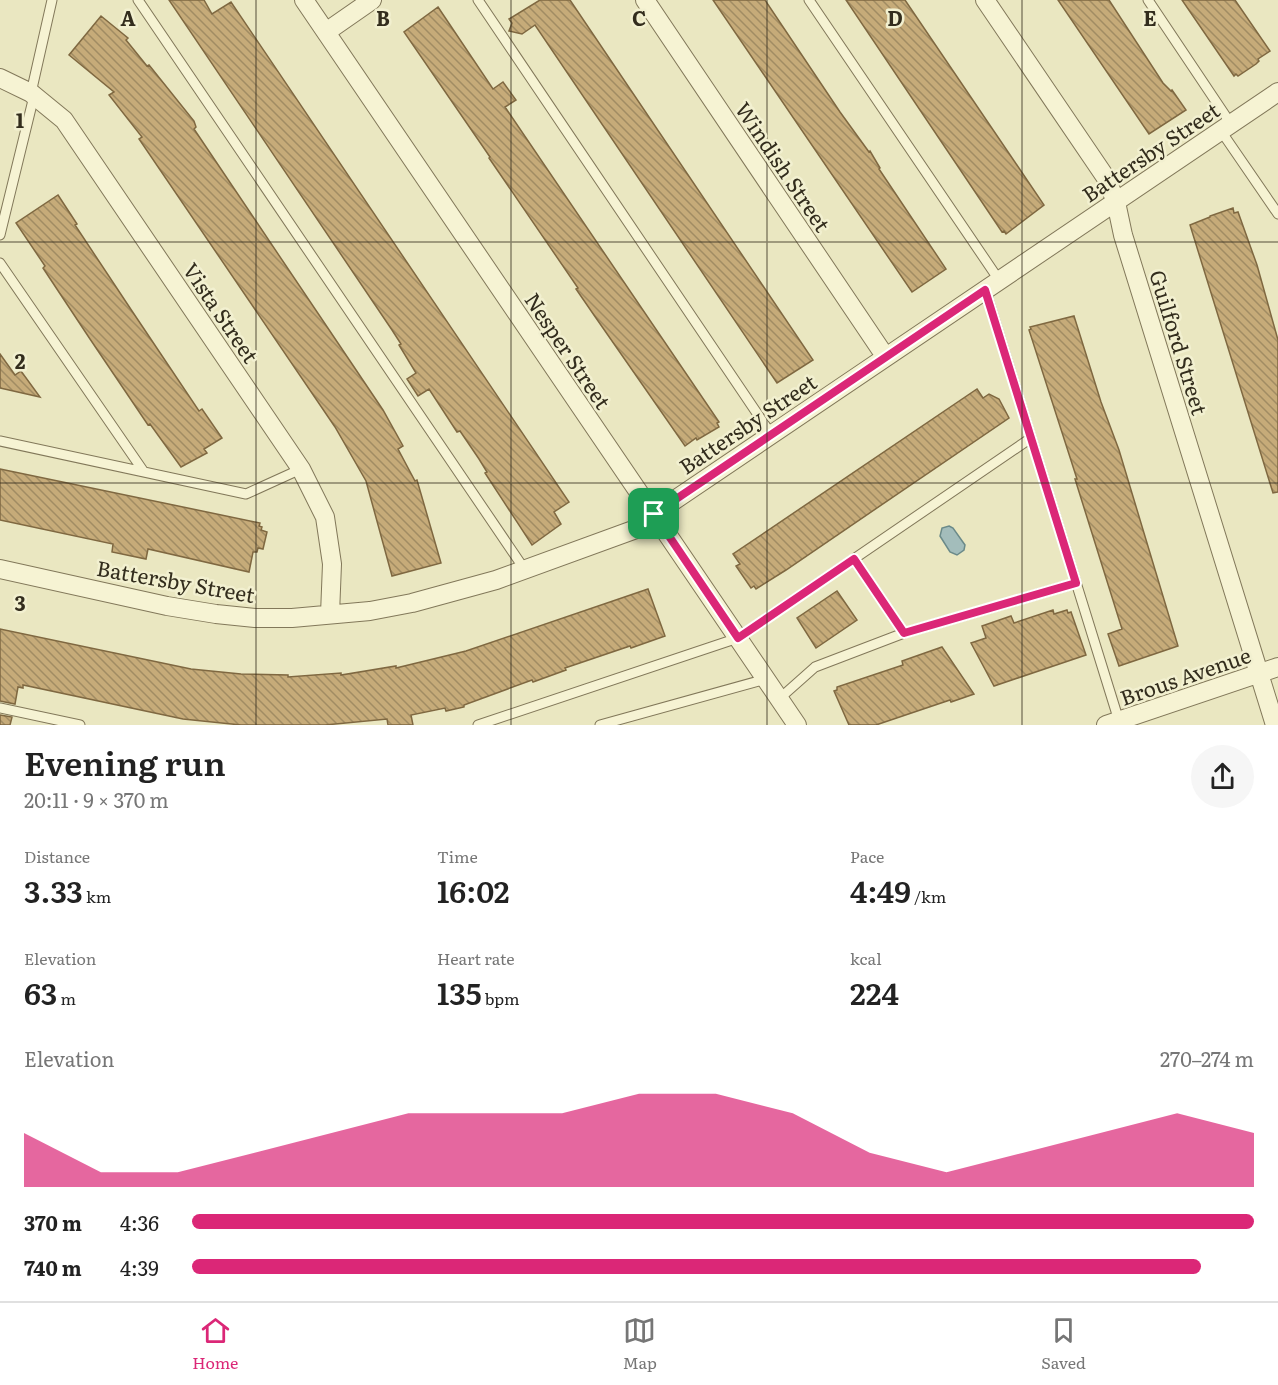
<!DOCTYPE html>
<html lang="en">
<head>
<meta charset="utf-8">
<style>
  :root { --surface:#fff; --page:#f6f6f6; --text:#222; --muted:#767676; --line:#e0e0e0; --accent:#db2777 }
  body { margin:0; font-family:Literata,serif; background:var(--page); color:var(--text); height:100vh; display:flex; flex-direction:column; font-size:22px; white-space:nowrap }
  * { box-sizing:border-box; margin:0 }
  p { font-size:20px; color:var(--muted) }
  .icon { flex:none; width:33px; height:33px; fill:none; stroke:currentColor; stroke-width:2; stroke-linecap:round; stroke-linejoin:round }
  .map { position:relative; height:725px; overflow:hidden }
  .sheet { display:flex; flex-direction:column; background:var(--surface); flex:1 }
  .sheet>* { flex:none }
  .pin { position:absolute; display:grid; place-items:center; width:51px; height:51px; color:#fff; margin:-26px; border-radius:12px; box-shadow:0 3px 9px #0006 }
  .round { display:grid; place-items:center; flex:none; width:63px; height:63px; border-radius:32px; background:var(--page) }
  .head { display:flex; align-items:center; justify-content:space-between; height:102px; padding:0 24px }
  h1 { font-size:33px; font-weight:600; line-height:45px }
  .figures { display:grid; grid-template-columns:repeat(3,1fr); gap:9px; height:102px; padding:6px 24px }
  .figures div { display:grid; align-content:center }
  .figures b { font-size:30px; font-weight:600 }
  .figures small { font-size:16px; font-weight:400 }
  .figures p { font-size:16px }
  .chart { height:168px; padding:12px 24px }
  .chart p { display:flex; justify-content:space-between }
  .chart svg { width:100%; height:108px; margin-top:6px; fill:var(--accent); opacity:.7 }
  ul { padding:0 24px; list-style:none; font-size:20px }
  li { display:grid; grid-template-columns:96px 72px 1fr; align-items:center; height:45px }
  li i { height:15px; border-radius:8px; background:var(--accent) }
  .tabs { display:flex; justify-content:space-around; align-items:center; height:84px; border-top:2px solid var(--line); background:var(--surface); font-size:16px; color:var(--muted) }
  .tabs a { display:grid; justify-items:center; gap:3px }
  .tabs .current { color:var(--accent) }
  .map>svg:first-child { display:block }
  .water { fill:#a3bdbb; stroke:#6b8a89; stroke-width:1.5 }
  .building { fill:url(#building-back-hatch); stroke:#7f6841; stroke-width:1.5 }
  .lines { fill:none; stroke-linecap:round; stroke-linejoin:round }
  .lane-casing { stroke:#82785a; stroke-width:11 }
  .street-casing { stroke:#82785a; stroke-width:20 }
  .lane { stroke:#f6f3d3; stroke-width:9 }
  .street { stroke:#f6f3d3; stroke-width:18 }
  .route-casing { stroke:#fff; stroke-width:12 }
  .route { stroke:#db2777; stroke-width:8 }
  .grid { fill:none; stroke:#332d1d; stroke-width:1.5; stroke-opacity:0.55 }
  .labels { text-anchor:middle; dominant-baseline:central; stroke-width:5; stroke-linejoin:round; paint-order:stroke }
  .street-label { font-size:21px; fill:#332d1d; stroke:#f2f0d0 }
  .grid-label { font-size:20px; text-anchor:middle; font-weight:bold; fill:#332d1d; stroke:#f2f0d0; stroke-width:5; stroke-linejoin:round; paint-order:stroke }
</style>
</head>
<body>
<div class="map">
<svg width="1278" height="725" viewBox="0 0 1278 725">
  <defs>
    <pattern id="building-back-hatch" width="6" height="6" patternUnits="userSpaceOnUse" patternTransform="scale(1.5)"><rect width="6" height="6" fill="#c6ab79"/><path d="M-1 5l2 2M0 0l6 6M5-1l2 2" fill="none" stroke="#a18c63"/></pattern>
  </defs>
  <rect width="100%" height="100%" fill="#eae7c1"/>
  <path class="water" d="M949 526 953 528 965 545 964 550 957 555 950 552 940 536 942 528Z"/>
  <path class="building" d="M169 0H204L212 14 231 2 569 502 554 512 561 524 532 545 485 473 487 472 479 459 460 431 457 432 429 389 418 396 407 379 416 373 399 345 401 344 392 330Z
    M540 0H570L813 360 777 383 535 25 522 34 509 31 512 23 509 19Z
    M713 0H765L840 112 869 152 870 151 880 168 879 169 946 269 912 292Z
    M846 0H905L1044 205 1006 234 1004 231 1002 232Z
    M1058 0H1109L1163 83 1171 91 1172 90 1186 110 1149 134Z
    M1182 0H1235L1270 51 1258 59 1259 61 1256 64 1238 76 1236 74 1234 76Z
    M438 7 493 89 503 82 516 100 505 107 719 422 717 423 719 427 697 440 696 438 685 446 596 318 576 289 578 288 489 158 490 157 404 32Z
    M101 16 128 38 126 40 147 66 149 65 194 121 196 127 194 129 383 410 403 446 398 449 415 481 417 480 441 563 392 576 366 481 335 427 139 139 142 137 109 95 114 92 69 55Z
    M58 195 77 224 75 225 132 311 199 411 202 409 222 438 204 449 207 453 181 467 150 424 148 425 90 339 43 268 45 266 16 223Z
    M1233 208 1234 213 1238 212 1257 265 1278 340V492L1273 493 1190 225 1210 217V216Z
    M1074 316 1101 402 1119 450 1178 646 1119 666 1108 634 1122 629 1075 479H1077L1029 330 1031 329 1030 327Z
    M0 354 15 375 21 371 40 397 0 388Z
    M977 389 983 398 989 394 999 399 1009 418 786 570 756 589 754 586 751 588 736 566 740 564 733 554Z
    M0 469 260 523 259 526 262 527 261 530 267 532 263 549 258 548 257 552H253L249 572 148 549 146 559 112 552 113 544 0 520Z
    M648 589 665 636 631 648 630 646 565 668 566 670 533 682 532 680 464 705V707L446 711 445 708 411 715 413 725H388L387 719 325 725H241L183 719 23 685V688L18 687 15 704 0 701V629L191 669 241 674 288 675V677L341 673V675L396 666V668L466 651Z
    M837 591 857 620 816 648 797 618Z
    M1053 610 1054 614 1067 610 1068 613 1071 612 1086 655 994 686 971 643 986 638 982 626 1011 616 1014 623Z
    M942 647 974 694 951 702 950 700 876 725H849L834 691 837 690V687L903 665 902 661Z
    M0 715 12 717 10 725H0Z"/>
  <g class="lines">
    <g class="lane-casing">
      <path id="lane" d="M138 0 525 570
        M478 0 771 434
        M809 0 999 280
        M1148 0 1231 124
        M31 93 52 0
        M1221 131 1278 214
        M0 235 34 96
        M0 263 144 472
        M985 289 1119 721
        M0 441 246 494 301 469
        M854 559 904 633
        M779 699 815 667 904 633 1076 583
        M0 708 80 725
        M478 725 738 638 1031 438
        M600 725 766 679"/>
    </g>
    <g class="street-casing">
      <path id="street" d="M304 0 797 725
        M645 0 885 356
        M985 0 1106 178 1116 202 1123 235 1275 725
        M326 32 372 0
        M0 78 31 93 64 120 301 469 325 517 332 564 330 614
        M0 569 167 606 216 614 255 618H292L370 611 412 603 496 580 636 529 654 514 1278 92
        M1106 725 1278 667"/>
    </g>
    <use href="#lane" class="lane"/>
    <use href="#street" class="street"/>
  </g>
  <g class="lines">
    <g class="route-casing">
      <path id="route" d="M985 290 1076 583 904 633 854 559 738 638 654 514Z"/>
    </g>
    <use href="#route" class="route"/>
  </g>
  <path class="grid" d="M256 0V725M511 0V725M767 0V725M1022 0V725M0 242H1278M0 483H1278"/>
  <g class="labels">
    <g class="street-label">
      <text transform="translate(1150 151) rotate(-34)">Battersby Street</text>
      <text transform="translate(784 166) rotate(56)">Windish Street</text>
      <text transform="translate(222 312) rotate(56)">Vista Street</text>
      <text transform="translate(1180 342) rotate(73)">Guilford Street</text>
      <text transform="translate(569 350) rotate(56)">Nesper Street</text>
      <text transform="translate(747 423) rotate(-34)">Battersby Street</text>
      <text transform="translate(176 580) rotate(10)">Battersby Street</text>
      <text transform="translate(1185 675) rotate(-19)">Brous Avenue</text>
    </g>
  </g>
  <g class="grid-label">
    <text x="128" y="26">A</text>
    <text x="383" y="26">B</text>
    <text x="639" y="26">C</text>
    <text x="895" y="26">D</text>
    <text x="1150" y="26">E</text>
    <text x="20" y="128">1</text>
    <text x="20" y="369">2</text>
    <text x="20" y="611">3</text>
  </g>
</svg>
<div class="pin" style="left:654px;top:514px;background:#1e9e55"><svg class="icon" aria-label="arrive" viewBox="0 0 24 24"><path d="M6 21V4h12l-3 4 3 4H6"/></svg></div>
</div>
<section class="sheet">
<div class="head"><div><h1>Evening run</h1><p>20:11 · 9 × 370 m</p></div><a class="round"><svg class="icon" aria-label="share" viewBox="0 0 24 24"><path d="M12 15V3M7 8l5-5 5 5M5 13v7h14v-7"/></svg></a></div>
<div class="figures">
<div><p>Distance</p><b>3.33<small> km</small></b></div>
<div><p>Time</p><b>16:02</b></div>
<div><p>Pace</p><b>4:49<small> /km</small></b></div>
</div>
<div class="figures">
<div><p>Elevation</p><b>63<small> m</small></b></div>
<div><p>Heart rate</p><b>135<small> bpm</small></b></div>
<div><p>kcal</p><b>224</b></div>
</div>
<div class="chart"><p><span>Elevation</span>270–274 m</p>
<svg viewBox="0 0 160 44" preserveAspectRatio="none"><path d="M0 44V22L10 38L20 38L30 30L40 22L50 14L60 14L70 14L80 6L90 6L100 14L110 30L120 38L130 30L140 22L150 14L160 22V44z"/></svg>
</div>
<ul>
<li><b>370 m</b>4:36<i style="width:100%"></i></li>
<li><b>740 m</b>4:39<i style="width:95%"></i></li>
</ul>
</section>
<nav class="tabs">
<a class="current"><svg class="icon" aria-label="home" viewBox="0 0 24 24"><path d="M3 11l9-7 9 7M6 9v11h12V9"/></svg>Home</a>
<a><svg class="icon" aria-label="map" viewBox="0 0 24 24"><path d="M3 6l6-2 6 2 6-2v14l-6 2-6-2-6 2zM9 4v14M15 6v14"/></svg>Map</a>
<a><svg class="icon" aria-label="saved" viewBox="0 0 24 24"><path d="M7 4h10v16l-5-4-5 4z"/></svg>Saved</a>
</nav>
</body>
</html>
